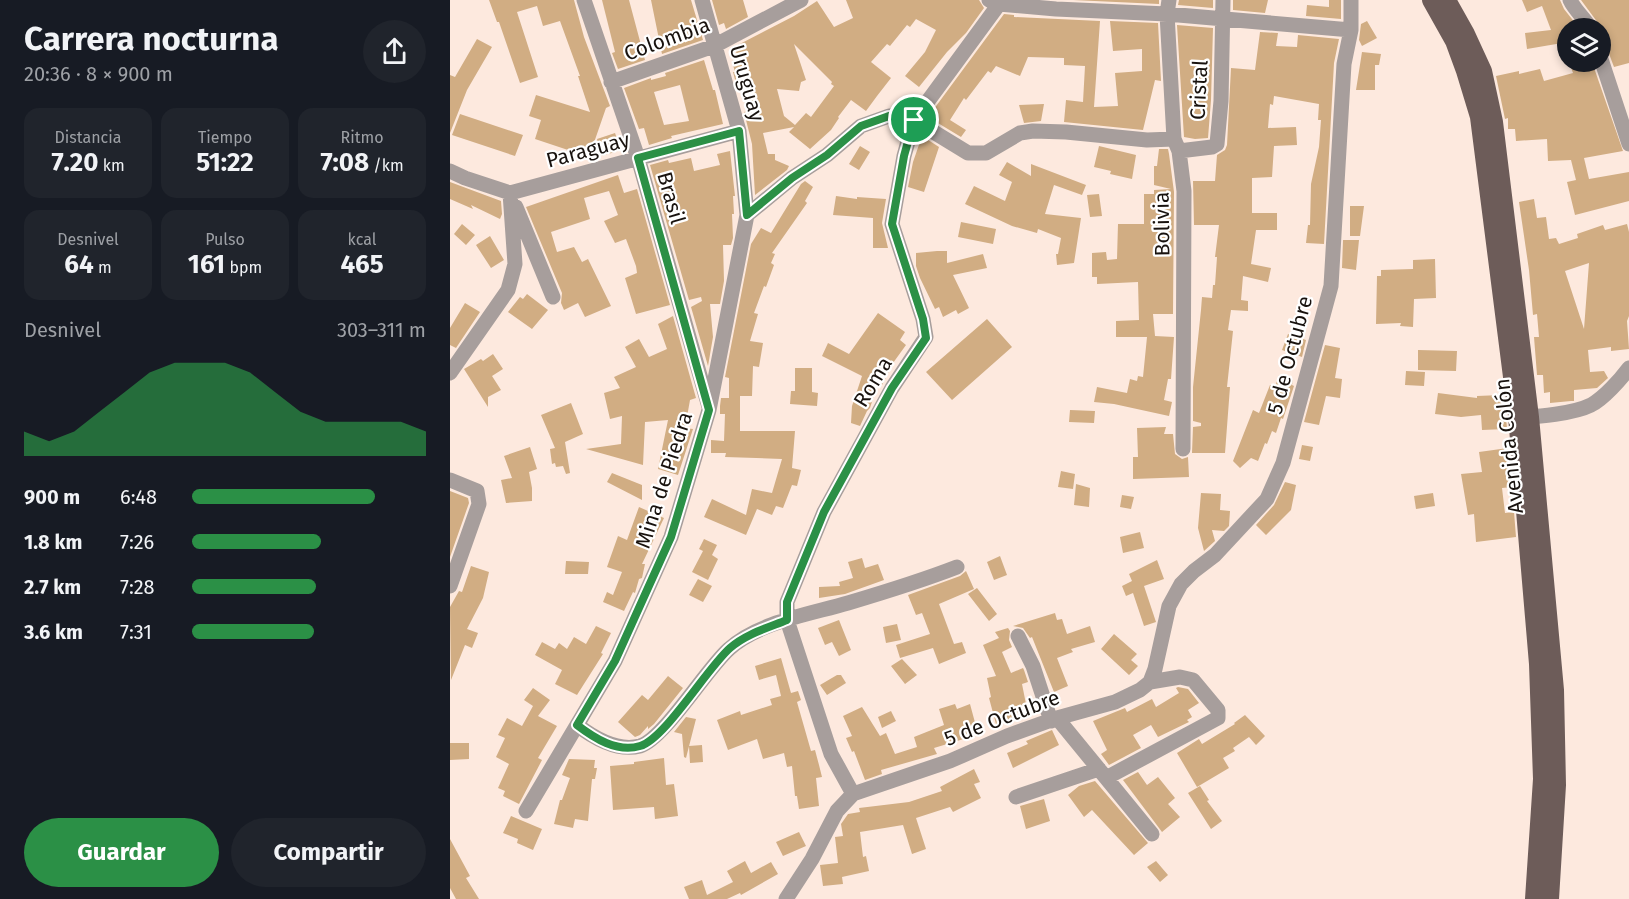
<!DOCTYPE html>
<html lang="es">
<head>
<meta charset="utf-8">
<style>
  :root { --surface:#171b24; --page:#20242c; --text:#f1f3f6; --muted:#9ea1a6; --accent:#2b9046 }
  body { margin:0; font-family:"Fira Sans",sans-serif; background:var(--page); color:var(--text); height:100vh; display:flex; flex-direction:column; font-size:22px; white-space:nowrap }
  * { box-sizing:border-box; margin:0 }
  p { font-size:20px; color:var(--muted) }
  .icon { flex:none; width:33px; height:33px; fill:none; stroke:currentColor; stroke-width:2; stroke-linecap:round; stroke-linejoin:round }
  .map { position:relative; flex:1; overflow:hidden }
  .panel { display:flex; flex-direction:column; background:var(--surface); width:450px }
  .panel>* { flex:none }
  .tools { position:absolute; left:1107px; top:18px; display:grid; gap:12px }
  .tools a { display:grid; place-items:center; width:54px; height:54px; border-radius:50%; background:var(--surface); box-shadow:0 3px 9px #0003; font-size:30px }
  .pin { position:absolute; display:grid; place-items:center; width:51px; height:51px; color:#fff; margin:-26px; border:3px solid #fff; border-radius:50%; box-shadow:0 2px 6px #0007 }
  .round { display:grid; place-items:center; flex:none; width:63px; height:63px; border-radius:32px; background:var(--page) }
  .summary { display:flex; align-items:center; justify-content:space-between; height:102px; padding:0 24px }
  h1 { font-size:33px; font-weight:700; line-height:45px }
  .stats { display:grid; grid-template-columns:repeat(3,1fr); gap:9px; height:102px; padding:6px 24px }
  .stats div { display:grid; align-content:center; border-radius:15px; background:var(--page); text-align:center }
  .stats b { font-size:26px; font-weight:700 }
  .stats small { font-size:16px; font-weight:400 }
  .stats p { font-size:16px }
  .chart { height:168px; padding:12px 24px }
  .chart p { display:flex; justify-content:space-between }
  .chart svg { width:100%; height:108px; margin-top:6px; fill:var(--accent); opacity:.7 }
  .button { display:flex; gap:12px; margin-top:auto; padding:12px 24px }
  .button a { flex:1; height:69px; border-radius:36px; background:var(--accent); color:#fff; font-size:24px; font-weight:700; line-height:69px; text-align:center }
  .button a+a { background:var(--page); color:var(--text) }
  ul { padding:0 24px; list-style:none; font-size:20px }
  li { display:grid; grid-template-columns:96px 72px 1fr; align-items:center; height:45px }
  li i { height:15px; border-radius:8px; background:var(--accent) }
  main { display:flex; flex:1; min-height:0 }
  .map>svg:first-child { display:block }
  .building { fill:#d1ad83; fill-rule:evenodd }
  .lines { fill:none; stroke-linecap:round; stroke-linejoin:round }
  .minor { stroke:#a79e9c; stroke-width:15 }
  .major { stroke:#6d5c59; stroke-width:18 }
  .route-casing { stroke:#fff; stroke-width:12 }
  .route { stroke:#2b9046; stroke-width:8 }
  .labels { text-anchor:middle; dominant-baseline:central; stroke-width:4.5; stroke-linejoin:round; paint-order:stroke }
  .street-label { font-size:21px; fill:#18120e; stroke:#fff }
</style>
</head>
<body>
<main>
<section class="panel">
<div class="summary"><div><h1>Carrera nocturna</h1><p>20:36 · 8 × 900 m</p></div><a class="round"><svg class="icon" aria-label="share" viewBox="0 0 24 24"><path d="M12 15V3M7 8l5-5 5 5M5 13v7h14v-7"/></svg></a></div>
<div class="stats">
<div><p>Distancia</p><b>7.20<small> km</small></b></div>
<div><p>Tiempo</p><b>51:22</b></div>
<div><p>Ritmo</p><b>7:08<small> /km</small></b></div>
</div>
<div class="stats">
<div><p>Desnivel</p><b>64<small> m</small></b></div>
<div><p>Pulso</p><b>161<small> bpm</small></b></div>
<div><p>kcal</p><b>465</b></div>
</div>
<div class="chart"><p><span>Desnivel</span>303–311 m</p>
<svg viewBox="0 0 160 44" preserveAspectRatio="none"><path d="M0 44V34L10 38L20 34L30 26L40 18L50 10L60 6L70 6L80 6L90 10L100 18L110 26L120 30L130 30L140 30L150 30L160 34V44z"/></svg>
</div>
<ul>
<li><b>900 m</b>6:48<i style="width:78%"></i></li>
<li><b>1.8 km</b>7:26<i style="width:55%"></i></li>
<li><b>2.7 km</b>7:28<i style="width:53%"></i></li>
<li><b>3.6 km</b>7:31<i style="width:52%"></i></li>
</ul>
<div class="button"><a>Guardar</a><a>Compartir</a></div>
</section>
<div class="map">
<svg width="1179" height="899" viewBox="0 0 1179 899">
  <rect width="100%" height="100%" fill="#fde9de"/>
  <path class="building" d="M39 0H124L134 37 160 106 156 108 139 157 85 139 91 120 79 116 86 95 140 112 128 76H130L110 21 93 26 87 6 67 12 88 77 70 83 49 22H47Z
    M152 0H179L195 60 168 69 162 53 165 52Z
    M201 0H241L253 40 212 54Z
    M262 0H293L298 17 276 29 274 23 269 25Z
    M396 0H529L534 8 516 33 497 52 469 87 455 76 475 52 486 30 466 19 460 27 457 25 440 46 437 44 421 62 441 78 427 96 416 111 401 100 388 117 389 118 381 130 360 149 339 132 344 127 313 133 318 154H325V160L339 166 337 170 305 195 302 144 294 112 297 111 291 90 288 91 283 72H285L282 61 289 59 284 47 344 16 367 1 384 27 403 18ZM344 44 382 82 381 84 384 86 361 117 356 113 345 125 334 116 327 89 349 91 351 82 356 80Z
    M623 0H709V4Z
    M729 0H763V8L728 5Z
    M783 0H818L815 13 783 10Z
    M879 0H891V19L856 16 857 5 879 7Z
    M1072 0H1110L1114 9 1129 28H1118V42L1077 49 1075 33 1101 30 1092 6 1077 12Z
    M1131 0H1179V63L1164 67 1158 51H1160L1158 40 1152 41 1148 23Z
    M554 14 564 15V17L650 21 644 107 668 106 665 73 692 71V49L663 51 660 21 708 23 711 81 705 80 693 130 614 122 616 100 633 102 635 66 614 65V58L578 57 570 76 546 66 541 73 538 71 516 100 514 98 500 120 516 130 511 137 478 117Z
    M917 21 927 38 912 46 909 40 911 24Z
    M727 25 763 28 761 100 758 138 745 139 734 137Z
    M810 32 828 33 826 46 847 47 848 35 889 39 884 63 874 244 856 243 858 225H860L861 184 869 147 871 120H868L869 104 824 96 823 105 820 104 818 128 846 127 847 145 824 146 822 177 802 178V213H827V230H806L801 264 821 268 818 282 793 276 791 300 798 301V311L781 310 778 330 783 331 777 387H780L775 453H742L743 427 751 426V423L743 421V387L751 310 752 297 762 298 763 285H765L767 257H765L769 225H744L743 181H765L767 155 775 150 777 145 781 68 805 70Z
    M27 39 42 47 17 90 0 133V75L5 77Z
    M912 52 931 54 929 65H925V90H906Z
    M254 60 263 90H265L273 124 221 136 222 138 199 145 194 128 189 129 174 88 201 78V80L216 76 215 73ZM230 85 239 121 214 125 204 92Z
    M1119 62H1142L1173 151 1134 158 1139 179 1179 172V201L1125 215 1117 182 1126 180 1121 160 1098 161 1097 139 1066 141 1065 129H1058V118L1055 119 1046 76 1069 71V74L1090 69 1094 81 1123 73Z
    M594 104 591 121 574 123 569 105Z
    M10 114 73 135 65 156 2 135Z
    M165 133 171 150 152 156 147 139Z
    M472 136 489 147 474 192 458 187 463 162Z
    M410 146 420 152 409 170 399 164Z
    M649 146 686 155 682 179 660 174 661 171 644 167Z
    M709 149H718L719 154 724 192 723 314H703L705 336 724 337 721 379H718L714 400 722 402 719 416 664 404 644 402 647 387 677 393 680 379 687 381 688 376 693 377 697 337H666V321L689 320 688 282 647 284V277H642V253L656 252 657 260 667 259 668 224H694V194H704V190L721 189 704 185V166H707Z
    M280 151 285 196H283L284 214H282L283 238 281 245H273L274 281 270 304H260L263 337 258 366 241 307 252 301 251 297 239 300 200 165 218 160 219 163 241 158 244 171 270 165 267 154Z
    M557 162 581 176V164L636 185 632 195 604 185 595 214 631 218 624 263 607 265 606 254H608L611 238 588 229 587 233 562 226 515 204 524 186 555 201 562 182 549 175Z
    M168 175 174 193 187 189 220 305 186 314 175 278 187 273 186 266 176 239 165 243 154 221 168 215 159 191 134 198 140 219 101 232 107 252 124 247 132 262 138 259 161 306 135 317 128 303 114 310 111 303 112 293 76 207Z
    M355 181 363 187 355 201 357 203 322 253 325 254 321 263 324 265 316 287 314 286 304 313 308 314 300 341 313 343 309 367 303 366 302 396H290V431H345L342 468 351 470 347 486 342 485 333 508 326 506 322 515 307 509 296 535 254 517 262 499 296 515 302 489 322 493 332 459 275 457 276 453H261V440L274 441 275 414H270V406L271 398H279V378L275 377 301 244 311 228 321 233 351 184Z
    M0 182 51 201 52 214 50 219 21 205 23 209 0 199Z
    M649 194 652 216 640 217 637 195Z
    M386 196 407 199V197L436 199 432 223 438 248H423V218L383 215Z
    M1084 199 1087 218 1096 217 1099 239 1106 238 1109 244 1128 238 1127 234 1153 225 1155 230 1177 224 1179 232V316L1177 321 1179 349 1161 351V347L1138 350 1140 372 1154 371 1158 378 1147 388 1124 390V401H1121L1100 403V392L1094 393 1093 375H1087L1084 337H1089L1087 314 1083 315 1079 270 1069 202ZM1139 263 1134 329 1115 271Z
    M900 206H914L910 236H900Z
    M511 222 546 229 543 244 508 237Z
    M12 224 25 235 16 245 4 234Z
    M40 236 54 260 41 268 26 245Z
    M893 240H909L906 270 892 268Z
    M487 251H497V263L533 254 537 268 503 275 519 308 508 314 506 310 493 317 489 307 485 309 470 278 466 266V253Z
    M985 259 986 298 964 299 963 327 950 326 951 323 926 324 927 276H931V270L963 269V260Z
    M77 294 98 310 82 329 58 312 70 297 73 299Z
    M15 303 30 312 6 348 0 345V328Z
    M428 313 455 332 450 340 456 345 443 363 432 385 428 383 420 408 417 411 410 426 401 423 402 406 412 376 372 356 378 343 399 354Z
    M223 316 246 398 240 400 235 428 243 429 228 475 208 469 218 420 195 422 193 465 136 449 171 444 172 416 160 419 154 393 170 388 164 377 186 367 175 347 189 339 199 357 217 349 208 324Z
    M537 319 562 347 502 400 476 372Z
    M838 334 856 340 852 357 832 350Z
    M875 345 890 348 885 378 892 379 890 398 876 396 869 425 854 422Z
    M968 350 1007 351 1006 371 968 370Z
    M43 354 53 369 42 376 51 390 38 397V407L14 369 31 359 33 361Z
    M345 368H362V392L368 393 367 406 340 404 341 391H345Z
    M956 371 975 372 974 386 955 385Z
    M829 375 843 380 842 385 844 386 833 419 831 418 826 433 822 431 817 444 815 443 808 461 801 458 790 468 783 461 803 410 809 413 820 385 825 387Z
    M988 393 1027 398V396L1051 395 1052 416H1056L1057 429 1032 430 1031 415 1011 417 985 414Z
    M121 403 133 434 115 442 120 473 116 474 113 466 106 467 105 463 102 464 100 449 105 448 91 415Z
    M620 410 645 411 644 423 619 422Z
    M716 427 714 434H723L725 454 732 459 738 457 739 477 683 479V457H688L687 428Z
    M852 445 863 447 860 461 849 459Z
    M80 447 87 469 79 472 82 488V501L56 503 51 480 62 478 54 456Z
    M1058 448 1062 487 1052 488 1055 513 1064 512 1066 537 1026 542 1024 514 1018 515 1011 474 1032 472 1029 452Z
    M611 471 625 474 623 489 608 487Z
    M162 473 192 485V500L157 482Z
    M835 482 846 485 841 510 816 535 806 525 824 505Z
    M626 484 640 488 639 507 624 505Z
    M0 491 18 498 19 503 0 557Z
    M751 493 771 494 770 510 780 511 779 526 774 531 762 530 765 541 754 551 748 528Z
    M983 493 985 506 966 509 964 496Z
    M672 495 684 497 681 509 670 507Z
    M189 507 214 518 192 564H195L192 578 189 579 185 593 183 592 174 611 153 602 157 592 163 595 172 572 157 567 168 536 177 540Z
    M690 532 694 548 673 553 670 537Z
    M254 539 267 545 262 555 268 559 258 580 242 572 253 551 249 549Z
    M550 556 557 575 544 580 537 562Z
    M412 558 415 568 428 564 434 580 395 594 369 598V587L390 586 389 582 403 578 398 562Z
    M707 560 714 579 694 586 706 622 694 626 683 593 676 596 672 586 682 581 679 574Z
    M116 561 139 562 138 574H115Z
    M21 566 39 572 33 598 17 629 28 633 22 648 15 645 1 680 0 607 9 591 12 592Z
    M516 571 524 589 489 604 504 644 512 642 516 653 489 664 483 648 450 658 446 645 480 634 472 613 466 615 458 595 510 576Z
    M248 579 262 586 253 602 239 595Z
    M527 588 547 614 539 621 518 594Z
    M605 613 607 620 612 619 617 634 640 626 645 642 621 649 623 652 607 658 618 686 604 692 582 637 580 638 573 628 563 626Z
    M389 620 401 650 389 656 382 642 375 645 368 628Z
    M447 624 451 640 436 643 433 627Z
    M146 626 161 633 151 653 153 654 127 695 105 684 112 670 85 655 92 642 105 649 109 643 117 649 124 637 136 644Z
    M558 628 560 631 559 640 562 647 552 652 561 673 573 668 574 670 578 682 572 684 577 709 562 714 563 719 546 724 539 698 541 697 537 678 546 676 533 645 549 638 545 632Z
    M664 634 687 654 681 660 688 666 679 675 651 649Z
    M331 658 341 693 348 691 351 700 347 702 361 751 365 750 369 765 372 777 366 778 369 806 349 809 347 796H345L342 766 337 767 334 753 313 759 307 739 278 750 267 720 290 711 291 715 322 705 320 699 331 696 326 675 309 680 305 666Z
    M452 659 467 675 455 684 441 666Z
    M387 675H391L396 683 377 695 370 685Z
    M218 676 233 688 204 724 198 729V726L190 735 185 737 168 722 192 695 198 700Z
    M728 687 738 689 749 703 738 710 742 717 737 720 739 722 708 737 701 725 683 735 691 748 659 765 651 754 657 750 643 721 675 708 677 712 702 699 706 707 729 693 726 688Z
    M83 688 100 700 88 716 107 726 88 758 92 760 69 804 53 796 55 791 48 788 59 764 46 757 55 738 48 735 57 718 72 726 83 706 74 700Z
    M505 704 507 709 520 704 527 730 516 734 517 738 484 748 487 754 431 770 432 774 415 780 404 751 402 752 396 738 402 736 393 716 412 707 430 736 436 733 445 754 467 747 464 737 494 725 489 709Z
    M441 711 446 721 432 728 428 717Z
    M795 715 815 736 806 745 799 737 783 748 785 751 773 758 779 768 747 787 727 753 749 739 752 744 785 724 784 723Z
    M236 717 246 719 236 758 234 757 232 734 224 732Z
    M602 730 609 745 563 768 557 753 578 744 576 741Z
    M0 743H19V759L0 760Z
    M252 745 253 762 240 763 239 746Z
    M214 758 216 785 224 784 228 816 205 819 204 807 163 810 160 766 184 764V762Z
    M119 759 145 760 144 768H147L145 779H142L138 821 125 819 123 828 104 824 110 800H112L120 778 112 775Z
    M524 769 530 782 524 784 531 798 503 812 500 807 466 818 476 849 462 854 453 825 410 832 413 857 416 856 419 871 392 877 393 884 373 886 370 865 388 863 385 837 393 836 391 824 398 814 410 812 409 808 459 802 492 791 490 787Z
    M688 772 697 785 708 777 725 798 718 804 730 817 712 832 673 780Z
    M645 781 698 843 684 855 642 810 634 817 618 795 629 786Z
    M750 786 759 800 757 801 772 821 761 829 738 793Z
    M594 799 600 821 576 829 570 806Z
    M61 816 92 829 83 850 67 843 68 839 53 833Z
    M349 832 356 846 333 856 326 842Z
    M0 839 20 876 16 878 29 899H6L0 888Z
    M295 861 301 873 321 862 328 874 291 895 290 893 277 899H239L234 887 252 880 257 895 283 882 277 871Z
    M706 861 718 875 710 882 697 867Z"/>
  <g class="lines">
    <path class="minor" d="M134 0 188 158 259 407
      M252 0 289 131 297 215
      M719 0 717 14 724 139 729 151 734 191 733 449
      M901 0V30
      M1120 0C1125 11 1135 18 1140 28
      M1150 56 1179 144
      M161 82 264 46 351 0
      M729 151 762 147 767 144 771 101 773 0
      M0 171 15 178 60 193 289 131
      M66 207 103 297
      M0 373 58 290 65 264 60 193
      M1069 416C1086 418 1125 413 1141 405 1154 398 1170 380 1179 368
      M0 480 27 491 29 504 0 586
      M568 636 583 666 601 721
      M607 718 702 834
      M127 725C144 738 167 752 190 746 214 739 257 668 279 649 308 622 361 614 398 603 435 592 471 581 507 567
      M656 778 768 718V710L743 680 730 677 700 682
      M403 794 381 754 337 620V602L374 512 442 388 476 337 473 319 442 224 454 156 464 120 552 0
      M566 797 649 769
      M76 811 165 661 221 537 259 410 297 215 342 178 377 155 411 126 439 116 464 120 518 153H536L570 133 583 131 616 132 697 140 724 139
      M336 899 362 859 387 811 403 794 500 761 557 736 607 718 665 702 690 690 700 682 705 669 719 606 731 584 744 571 765 555 817 499 833 463 881 286 894 64 901 30 717 14 606 9 549 4 539 0"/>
    <path class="major" d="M981 0 1004 41 1015 71 1029 117 1067 416 1088 664 1092 779 1084 899
      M997 0 1016 34 1033 71 1044 122 1080 417 1105 690 1107 785 1100 899"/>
  </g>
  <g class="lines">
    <g class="route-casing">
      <path id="route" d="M439 116 464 120 454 156 442 224 473 319 476 338 442 388 374 512 337 602V620C317 628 296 634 280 648 257 668 215 739 190 746 167 753 144 738 127 725L165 661 221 537 259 410 188 158 289 131 297 215 342 178 377 155 411 126Z"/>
    </g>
    <use href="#route" class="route"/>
  </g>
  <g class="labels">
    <g class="street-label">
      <text transform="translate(217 39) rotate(-20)">Colombia</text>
      <text transform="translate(297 83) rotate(74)">Uruguay</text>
      <text transform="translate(749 90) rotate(-87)">Cristal</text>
      <text transform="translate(138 150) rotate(-15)">Paraguay</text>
      <text transform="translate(221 198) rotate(74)">Brasil</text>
      <text transform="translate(712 224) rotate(-91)">Bolivia</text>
      <text transform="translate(840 355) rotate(-75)">5 de Octubre</text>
      <text transform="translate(423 382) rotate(-59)">Roma</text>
      <text transform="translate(1059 446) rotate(-96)">Avenida Colón</text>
      <text transform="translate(214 480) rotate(-72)">Mina de Piedra</text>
      <text transform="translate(552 718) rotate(-21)">5 de Octubre</text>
    </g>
  </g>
</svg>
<div class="tools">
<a><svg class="icon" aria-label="layers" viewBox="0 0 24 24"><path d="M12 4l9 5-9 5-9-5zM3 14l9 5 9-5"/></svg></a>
</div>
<div class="pin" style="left:464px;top:120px;background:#1e9e55"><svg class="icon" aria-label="arrive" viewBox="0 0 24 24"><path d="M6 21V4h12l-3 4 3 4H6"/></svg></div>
</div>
</main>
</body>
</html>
